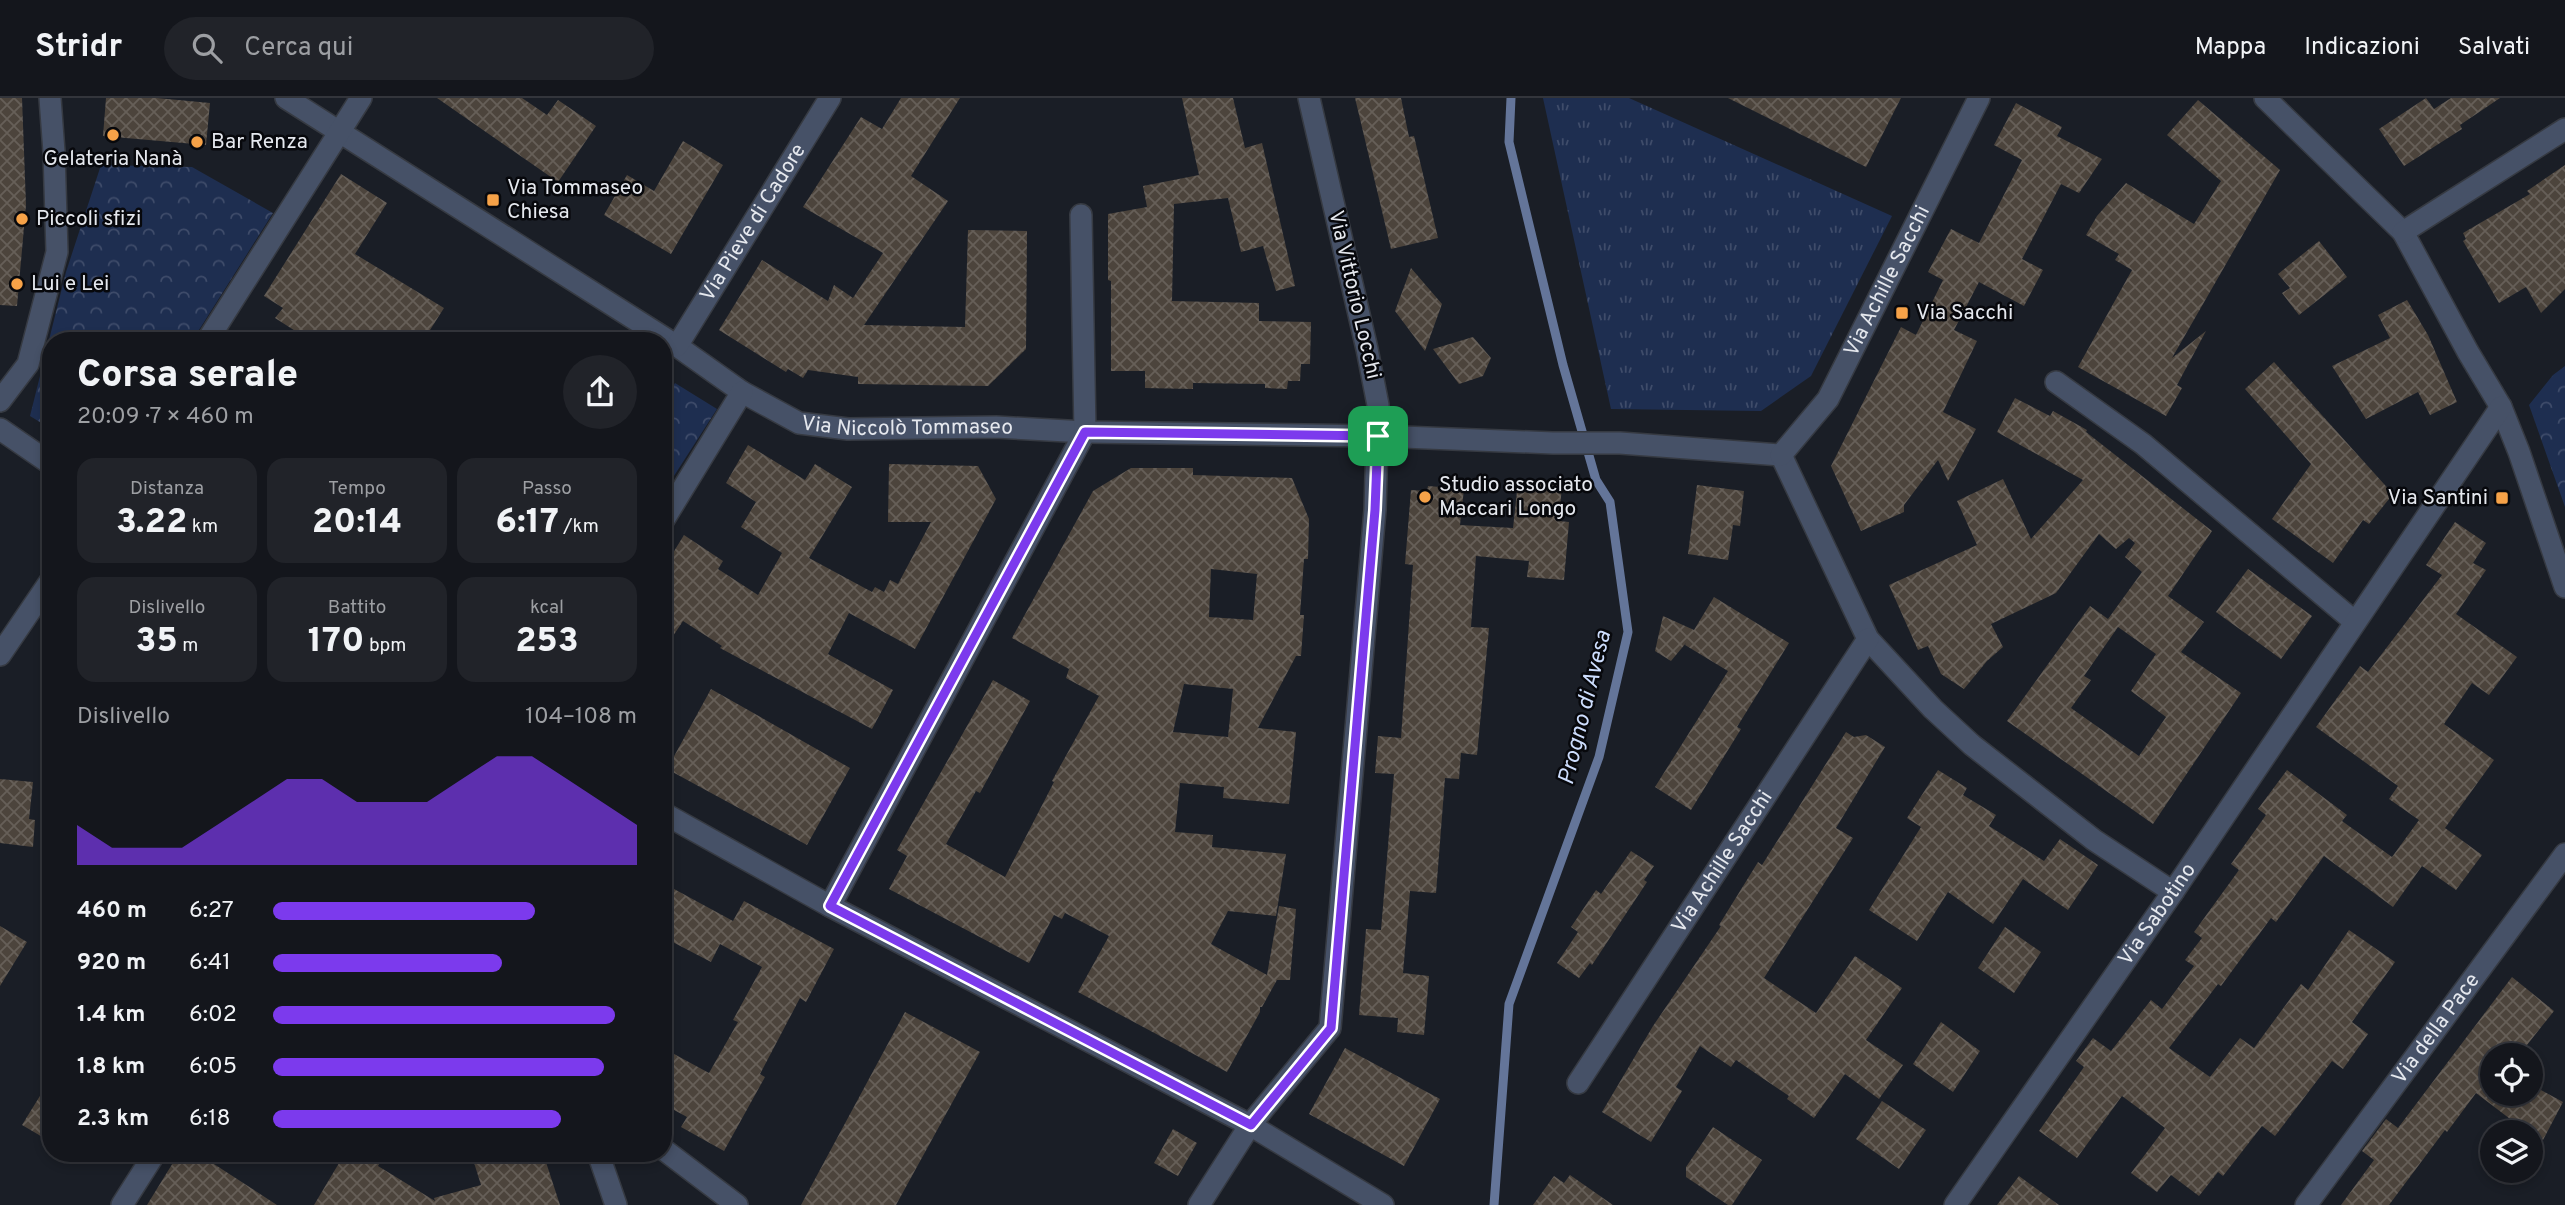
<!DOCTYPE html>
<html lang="it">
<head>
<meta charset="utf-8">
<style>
  :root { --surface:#14161c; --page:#212329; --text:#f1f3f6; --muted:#9d9fa3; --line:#33353b; --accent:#7c3aed }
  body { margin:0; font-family:Overpass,sans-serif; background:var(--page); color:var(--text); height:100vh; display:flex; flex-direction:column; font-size:26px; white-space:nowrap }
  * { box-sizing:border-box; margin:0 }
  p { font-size:23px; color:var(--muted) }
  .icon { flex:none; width:38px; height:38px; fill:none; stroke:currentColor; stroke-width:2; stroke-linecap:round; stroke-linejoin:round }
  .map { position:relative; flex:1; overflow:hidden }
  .side { position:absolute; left:42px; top:234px; width:630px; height:830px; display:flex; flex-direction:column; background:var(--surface); border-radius:28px; box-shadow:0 4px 10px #0003,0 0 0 2px var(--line) }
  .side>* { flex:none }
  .fabs { position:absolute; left:2480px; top:945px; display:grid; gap:14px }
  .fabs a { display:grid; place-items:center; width:63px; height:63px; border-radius:50%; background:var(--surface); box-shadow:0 4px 10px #0003,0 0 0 2px var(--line); font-size:35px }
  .pin { position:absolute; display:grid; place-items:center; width:60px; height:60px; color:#fff; margin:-30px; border-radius:14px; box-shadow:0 4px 10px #0006 }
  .round { display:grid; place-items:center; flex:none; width:74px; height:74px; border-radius:37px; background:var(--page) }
  .headline { display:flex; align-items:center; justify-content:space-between; height:119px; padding:0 35px }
  h1 { font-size:38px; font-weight:800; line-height:52px }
  .stats { display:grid; grid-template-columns:repeat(3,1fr); gap:10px; height:119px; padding:7px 35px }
  .stats div { display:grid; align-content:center; border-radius:18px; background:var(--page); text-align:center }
  .stats b { font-size:35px; font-weight:800 }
  .stats small { font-size:19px; font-weight:400 }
  .stats p { font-size:19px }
  .chart { height:196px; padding:14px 35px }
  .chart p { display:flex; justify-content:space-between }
  .chart svg { width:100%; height:126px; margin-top:7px; fill:var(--accent); opacity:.7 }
  ul { padding:0 35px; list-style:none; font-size:23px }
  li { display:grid; grid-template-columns:112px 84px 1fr; align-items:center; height:52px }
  li i { height:18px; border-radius:9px; background:var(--accent) }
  header { display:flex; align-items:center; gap:42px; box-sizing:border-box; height:98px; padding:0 35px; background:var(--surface); border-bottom:2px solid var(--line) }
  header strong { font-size:33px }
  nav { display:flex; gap:38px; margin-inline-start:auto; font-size:24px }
  .search { width:490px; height:63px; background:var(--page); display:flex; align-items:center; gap:18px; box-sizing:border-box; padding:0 24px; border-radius:38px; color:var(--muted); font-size:26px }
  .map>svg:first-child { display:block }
  .grass { fill:url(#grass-tufts) }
  .park { fill:url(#park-crowns) }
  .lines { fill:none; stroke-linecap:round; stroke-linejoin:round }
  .stream { stroke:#647599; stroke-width:9 }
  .building { fill:url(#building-cross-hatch); fill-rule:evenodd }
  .street-casing { stroke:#363a42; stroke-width:24 }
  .street { stroke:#465167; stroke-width:21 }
  .route-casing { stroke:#fff; stroke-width:14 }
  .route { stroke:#7c3aed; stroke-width:9 }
  .poi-dot { fill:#f6a248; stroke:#07080c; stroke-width:2.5 }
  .labels { text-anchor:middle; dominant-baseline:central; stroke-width:5; stroke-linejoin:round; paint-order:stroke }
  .poi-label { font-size:21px; fill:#e5e8ee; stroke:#07080c; text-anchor:start }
  .street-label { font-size:21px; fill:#e5e8ee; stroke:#07080c }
  .water-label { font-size:23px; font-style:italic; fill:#cdddfd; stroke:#07080c }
</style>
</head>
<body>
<header>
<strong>Stridr</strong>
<div class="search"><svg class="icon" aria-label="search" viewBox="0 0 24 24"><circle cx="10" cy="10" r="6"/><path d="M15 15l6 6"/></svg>Cerca qui</div>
<nav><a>Mappa</a><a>Indicazioni</a><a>Salvati</a></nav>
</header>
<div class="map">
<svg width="2565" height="1107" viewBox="0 0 2565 1107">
  <defs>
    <pattern id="grass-tufts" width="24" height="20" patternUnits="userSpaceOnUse" patternTransform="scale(1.75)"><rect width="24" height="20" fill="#1e2e50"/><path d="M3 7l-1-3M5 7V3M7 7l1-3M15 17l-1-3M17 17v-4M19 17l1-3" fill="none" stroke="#3f4c6a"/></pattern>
    <pattern id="park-crowns" width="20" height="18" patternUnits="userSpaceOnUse" patternTransform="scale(1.75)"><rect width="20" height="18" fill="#1e2e50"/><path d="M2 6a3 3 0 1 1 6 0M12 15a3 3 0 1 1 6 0" fill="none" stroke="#3f4c6a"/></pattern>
    <pattern id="building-cross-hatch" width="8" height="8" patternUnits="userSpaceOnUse" patternTransform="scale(1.75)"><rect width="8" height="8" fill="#4c443c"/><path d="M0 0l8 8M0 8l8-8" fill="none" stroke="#665f58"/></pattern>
  </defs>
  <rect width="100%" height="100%" fill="#1a1e26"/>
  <path class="grass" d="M1543 0H1629L1892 118 1811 278 1761 313 1611 311Z"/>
  <path class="park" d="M101 67 192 69 273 115 192 243H51V331L30 318 66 174Z
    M2565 268V409L2529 307 2553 277Z
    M675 285 717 311 663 395V304Z"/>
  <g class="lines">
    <path class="stream" d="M1494 1107 1509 906 1599 659 1628 534 1610 404 1596 382 1563 267 1509 44 1511 0"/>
  </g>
  <path class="building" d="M0 0H22L26 107 17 208 0 207Z
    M106 0H157L210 5 206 47 103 38Z
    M437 0H522L547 17 558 2 596 28 558 84Z
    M901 0H960L911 78 948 103 864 227 965 229 968 132 1027 133 1026 251 988 288 858 286V279L808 272 803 280 788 271 786 274 719 232 762 162 828 203 834 187 853 200 883 155 803 109 861 19 882 31Z
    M1182 0H1233L1245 50 1262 45 1295 188 1276 193 1263 148 1241 154 1228 100 1174 106 1172 203 1259 205V223L1311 224 1310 266H1301L1300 283H1288L1287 291 1265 290V286L1193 285V291L1145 290V273H1111V183L1108 182V116L1147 109 1143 88 1199 77Z
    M1355 0H1401L1409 39 1414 38 1438 140 1391 151Z
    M1728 0H1901L1866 69Z
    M2426 0 2434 11 2451 0H2500L2460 27 2462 31 2404 68 2379 31Z
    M2198 2 2280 72 2172 260 2206 233 2177 287 2182 290 2166 318 2078 269 2132 172 2115 162 2119 156 2086 137 2097 118 2126 85 2194 126 2221 83 2167 37Z
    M2016 5 2062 29 2057 38 2102 61 2079 95 2061 86 2022 161 2043 172 2024 208 1979 184 1954 232 1977 243 1943 314 1976 331 1948 383 1938 362 1904 407V414L1861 433 1831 368 1901 229 1916 237 1943 182 1928 174 1951 131 1979 145 2022 62 1994 47Z
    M683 43 723 67 671 156 604 117 627 77 654 93Z
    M2565 67V191L2541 215 2526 189 2499 205 2463 143 2466 141 2463 135 2530 96 2527 93Z
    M341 76 387 105 355 156 444 210 423 243H311L275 220 283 210 264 198Z
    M2319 143 2347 179 2299 217 2282 195 2290 190 2278 176Z
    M1411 170 1442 206 1425 253 1395 213Z
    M2407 202 2428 237 2457 304 2430 317 2418 294 2366 321 2332 268 2390 240 2378 217Z
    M1473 239 1491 260 1483 278 1459 286 1433 251Z
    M2274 264 2393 396 2369 426 2363 422 2333 465 2272 421 2311 366 2245 291Z
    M2015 300 2050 318 2053 313 2087 332 2086 334 2212 433 2168 498 2204 524 2181 554 2241 595 2153 726 2007 623 2090 508 2108 521 2142 474 2125 459 2135 445 2129 440 2116 451 2099 436 2056 495 1991 526 2003 549 1987 563 1964 591 1941 576 1928 548 1918 552 1889 487 1977 447 1957 403 2003 381 2031 441 2083 382 1997 334ZM2118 529 2156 556 2131 593 2166 619 2139 658 2071 610 2091 582 2084 578Z
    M748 347 805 382 815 366 852 389 809 460 872 494 875 489 884 494 890 482 898 486 931 424H888L889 366 978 368 996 401 915 551 849 515 828 556 893 592 872 631 720 550 722 548 683 523 663 553V471L684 437 723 463 718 471 758 497 782 455 741 429 756 404 726 385Z
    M1131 370H1193V377L1292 380 1309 421 1308 461H1304L1300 517H1304L1301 558H1296L1258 630 1296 634 1289 706 1223 700 1224 689 1180 685 1175 734 1213 737 1212 749 1286 756 1276 818 1228 813 1211 846 1267 877 1279 808 1296 811 1290 882H1277L1262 909H1260V914L1227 974 1078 894 1109 838 1065 815 1062 821 1054 817 1029 865 889 791 907 758 897 752 993 582 1030 603 980 695 976 693 946 746 1005 779 1054 684 1052 683 1099 598 1066 580 1069 571 1012 540 1093 393ZM1211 471 1257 476 1253 522 1209 519ZM1184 586 1233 591 1228 639 1173 634Z
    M1518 384 1562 387 1559 423 1569 424 1564 482 1527 479 1529 463 1476 458 1471 529 1489 530 1477 657 1461 655 1459 681 1445 680 1436 795 1410 793 1403 875 1429 878 1424 937 1397 934 1398 920 1359 917 1366 831 1381 832 1394 676 1375 675 1378 638 1401 640 1413 467 1405 466 1411 392 1427 393 1428 388 1464 391 1460 427 1513 430Z
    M1697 387 1744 393 1740 428 1733 427 1728 462 1688 456Z
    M2455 424 2486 445 2473 465 2486 472 2456 516 2517 559 2489 597 2472 585 2444 626 2494 662 2445 730 2482 757 2456 792 2422 768 2393 809 2324 758 2276 824 2271 820 2221 888 2218 886 2169 950 2210 979 2240 940 2254 950 2301 886 2308 892 2349 832 2395 864 2352 924 2368 936 2343 971 2332 963 2275 1038 2262 1028 2223 1078 2218 1074 2199 1098 2171 1077 2157 1094 2131 1075 2165 1030 2122 998 2077 1060 2039 1033 2084 969 2076 963 2093 940 2111 953 2151 902 2162 911 2194 868 2185 862 2202 840 2194 834 2239 772 2231 766 2266 717 2258 711 2287 672 2347 717 2342 723 2392 759 2419 722 2389 701 2398 688 2316 629 2360 568 2368 574 2442 477 2426 467Z
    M2248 471 2312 518 2281 561 2216 514Z
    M1714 499 1789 545 1737 629 1741 631 1691 712 1655 689 1728 573 1685 547 1686 545 1671 563 1655 553 1663 518 1694 532Z
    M711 591 850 670 807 747 667 671Z
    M1846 634 1854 639 1866 637 1885 649 1836 730 1853 740 1764 880 1816 915 1855 858 1902 890 1866 942 1903 967 1879 1001 1845 976 1814 1020 1787 1001 1789 998 1736 962 1731 969 1700 948 1676 989 1682 993 1651 1044 1602 1014 1653 928 1721 828 1719 827 1758 764 1762 767Z
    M1938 672 1967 690 1963 697 1996 717 1989 728 2044 763 2060 741 2098 767 2068 812 2023 781 1993 826 1948 794 1917 843 1869 812 1921 729 1907 720Z
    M0 681 33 684 29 721 35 722 33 749 0 745Z
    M1631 753 1654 768 1644 782 1647 784 1592 867 1590 865 1579 880 1557 865 1578 834 1571 829 1596 792 1601 796Z
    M663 785 733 823 744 803 834 851 806 904 800 900 760 976 765 979 724 1053 681 1029 687 1019 663 1006V950L709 975 738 924 733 922 762 869 720 846 711 864 663 839Z
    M0 828 27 844 0 888Z
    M2005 829 2041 854 2014 895 1978 870Z
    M2512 879 2554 913 2519 957H2492V996H2530V986L2563 1004 2543 1042 2522 1030 2476 995 2447 1034 2445 1032 2389 1107H2341L2374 1062 2362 1053 2386 1021 2398 1030Z
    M905 914 980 954 896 1107H801Z
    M1941 924 1980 953 1953 994 1913 966Z
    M1345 950 1440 1001 1404 1068 1309 1016Z
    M51 980V1044L22 1027Z
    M1882 1003 1926 1032 1899 1071 1856 1041Z
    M1713 1029 1762 1062 1732 1107H1728L1686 1079V1069Z
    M1173 1031 1197 1045 1178 1078 1154 1065Z
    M179 1055H197L277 1107H147Z
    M345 1055H385L378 1068 435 1103 434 1100 481 1087 471 1055H543L560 1107H314Z
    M1570 1077 1613 1107H1533L1554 1078 1564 1085Z
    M2019 1078 2059 1107H1997Z"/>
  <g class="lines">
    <g class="street-casing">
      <g id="street">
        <path id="s1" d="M286 0 677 248 742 294 799 325 848 331 996 329 1085 334 1378 338 1553 345H1620L1781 357"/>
        <path d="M2265 0 2403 134 2468 254 2501 309 2519 354 2565 489"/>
        <path d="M2403 134 2565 31"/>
        <path d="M207 243 361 0"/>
        <path id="s2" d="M677 248 830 0"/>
        <path d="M2056 284 2143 346 2355 524"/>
        <path d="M0 303 28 266 57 154 54 54 50 0"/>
        <path d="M0 331 51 366"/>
        <path d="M1781 357 1868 541 1933 611 1972 647 2094 742 2173 794"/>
        <path id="s3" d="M1781 357 1828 301 1979 0"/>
        <path d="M663 423 742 294"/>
        <path d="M0 557 51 482"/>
        <path d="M663 715 830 808 1250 1027 1383 1107"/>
        <path d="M830 808 1085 334 1081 117"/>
        <path id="s4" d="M1578 985 1868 541"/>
        <path d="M663 1051 737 1107"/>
        <path d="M598 1055 616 1107"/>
        <path d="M122 1107 155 1055"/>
        <path d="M1199 1107 1250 1027 1330 930 1375 412 1378 307 1367 251 1309 0"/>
        <path id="s5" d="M1955 1107 2173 794 2501 309"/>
        <path id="s6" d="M2306 1107 2565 756"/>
      </g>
    </g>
    <use href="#street" class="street"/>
  </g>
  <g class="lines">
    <g class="route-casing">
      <path id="route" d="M1085 334 1378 338 1375 412 1331 930 1251 1027 830 808Z"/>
    </g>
    <use href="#route" class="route"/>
  </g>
  <g class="poi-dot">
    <circle cx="113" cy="37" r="7"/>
    <circle cx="197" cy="44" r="7"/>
    <rect x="486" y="95" width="14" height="14" rx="3.5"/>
    <circle cx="22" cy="121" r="7"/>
    <circle cx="17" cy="186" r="7"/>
    <rect x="1895" y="208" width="14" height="14" rx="3.5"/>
    <circle cx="1425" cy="399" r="7"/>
    <rect x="2495" y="393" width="14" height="14" rx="3.5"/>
  </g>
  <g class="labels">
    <g class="poi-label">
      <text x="211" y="44">Bar Renza</text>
      <text x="113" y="61" text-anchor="middle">Gelateria Nanà</text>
      <text x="507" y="90">Via Tommaseo<tspan x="507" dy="24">Chiesa</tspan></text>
      <text x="36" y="121">Piccoli sfizi</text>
      <text x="31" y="186">Lui e Lei</text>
      <text x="1916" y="215">Via Sacchi</text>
      <text x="1439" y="387">Studio associato<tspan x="1439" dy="24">Maccari Longo</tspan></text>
      <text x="2488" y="400" text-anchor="end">Via Santini</text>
    </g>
    <g class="street-label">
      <text stroke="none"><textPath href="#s2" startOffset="145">Via Pieve di Cadore</textPath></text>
      <text stroke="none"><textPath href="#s3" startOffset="205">Via Achille Sacchi</textPath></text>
      <text transform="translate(1354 197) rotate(77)">Via Vittorio Locchi</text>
      <text stroke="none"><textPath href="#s1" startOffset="716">Via Niccolò Tommaseo</textPath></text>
      <text stroke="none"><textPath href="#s4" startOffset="264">Via Achille Sacchi</textPath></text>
      <text stroke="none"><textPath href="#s5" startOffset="354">Via Sabotino</textPath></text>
      <text stroke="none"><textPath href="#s6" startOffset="219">Via della Pace</textPath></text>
    </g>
    <g class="water-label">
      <text transform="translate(1586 610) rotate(-76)">Progno di Avesa</text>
    </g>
  </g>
</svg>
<div class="fabs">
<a><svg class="icon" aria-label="locate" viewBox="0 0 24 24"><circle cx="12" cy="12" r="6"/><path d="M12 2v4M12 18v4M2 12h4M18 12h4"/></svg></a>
<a><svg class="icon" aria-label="layers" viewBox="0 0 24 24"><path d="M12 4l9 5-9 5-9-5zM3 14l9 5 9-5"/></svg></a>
</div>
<div class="pin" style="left:1378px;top:338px;background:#1e9e55"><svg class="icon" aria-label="arrive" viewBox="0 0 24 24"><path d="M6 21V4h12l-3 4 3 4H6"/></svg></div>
<section class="side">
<div class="headline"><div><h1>Corsa serale</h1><p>20:09 · 7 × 460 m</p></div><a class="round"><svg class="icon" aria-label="share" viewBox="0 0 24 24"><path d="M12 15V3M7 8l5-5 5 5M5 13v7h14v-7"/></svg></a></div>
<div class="stats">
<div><p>Distanza</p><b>3.22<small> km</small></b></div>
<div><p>Tempo</p><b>20:14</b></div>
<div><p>Passo</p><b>6:17<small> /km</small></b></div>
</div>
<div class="stats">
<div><p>Dislivello</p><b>35<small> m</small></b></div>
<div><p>Battito</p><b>170<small> bpm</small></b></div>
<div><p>kcal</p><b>253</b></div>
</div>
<div class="chart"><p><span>Dislivello</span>104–108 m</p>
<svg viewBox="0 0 160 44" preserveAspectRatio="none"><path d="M0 44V30L10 38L20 38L30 38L40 30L50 22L60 14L70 14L80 22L90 22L100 22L110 14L120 6L130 6L140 14L150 22L160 30V44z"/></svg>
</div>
<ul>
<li><b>460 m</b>6:27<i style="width:72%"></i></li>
<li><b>920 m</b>6:41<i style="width:63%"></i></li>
<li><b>1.4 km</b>6:02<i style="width:94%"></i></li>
<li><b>1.8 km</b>6:05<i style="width:91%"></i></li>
<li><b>2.3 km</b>6:18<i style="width:79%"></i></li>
</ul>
</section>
</div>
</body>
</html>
